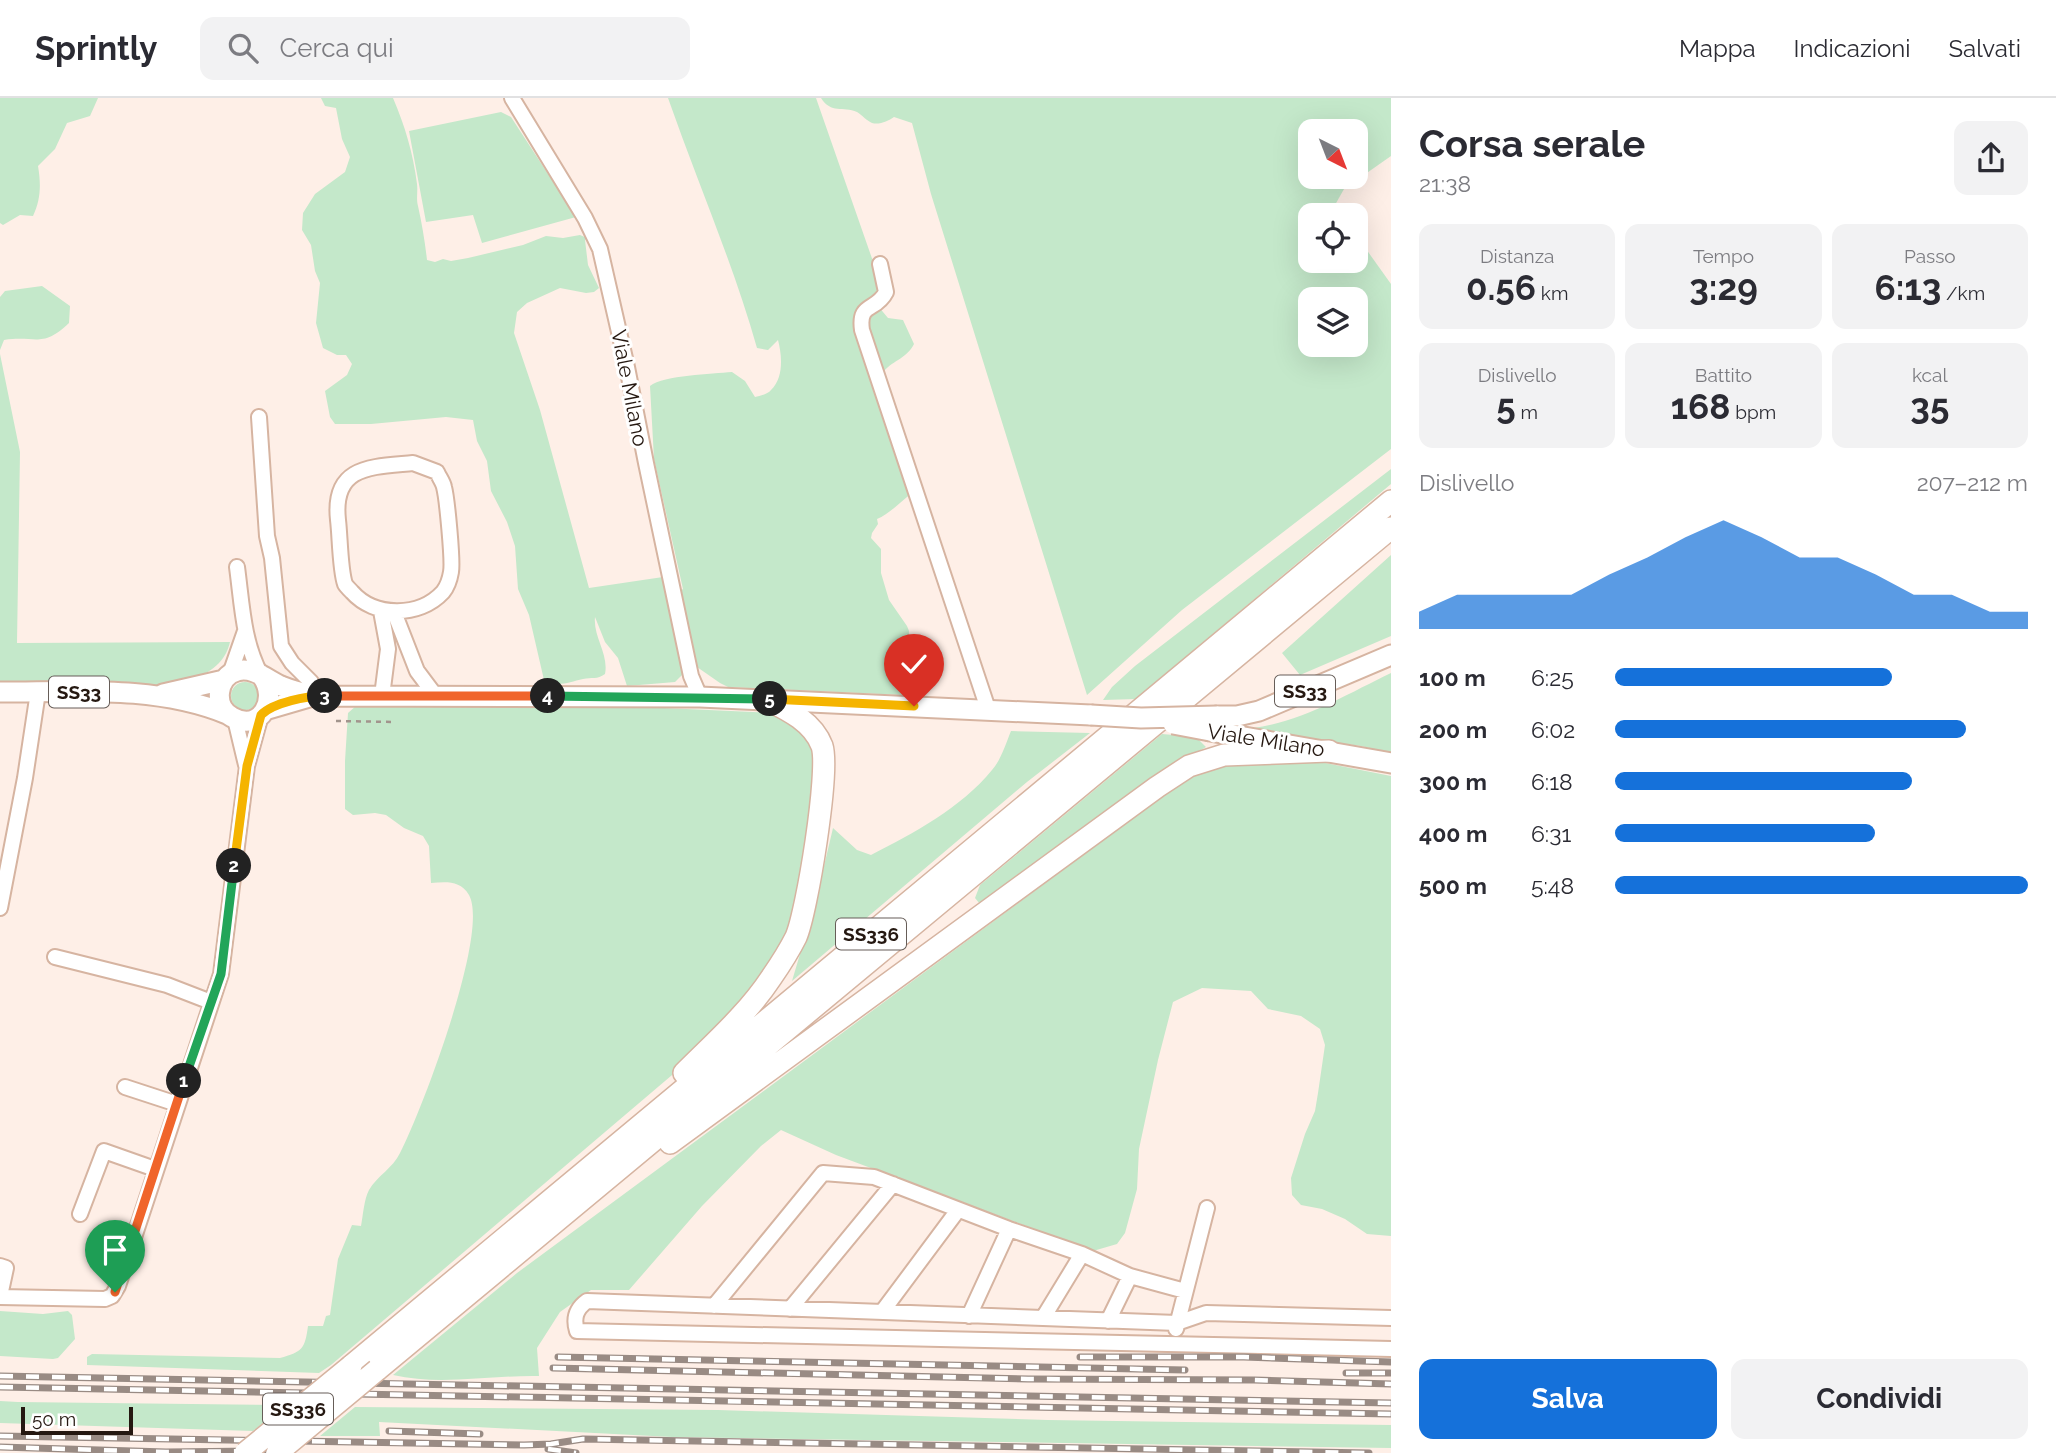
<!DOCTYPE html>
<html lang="it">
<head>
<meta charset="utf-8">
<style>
  :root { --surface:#fff; --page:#f2f2f3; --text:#2b2b33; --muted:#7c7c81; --line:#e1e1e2; --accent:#1571da }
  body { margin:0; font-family:Raleway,sans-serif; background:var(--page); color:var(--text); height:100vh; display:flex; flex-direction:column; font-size:26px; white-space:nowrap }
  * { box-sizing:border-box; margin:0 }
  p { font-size:23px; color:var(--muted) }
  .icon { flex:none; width:38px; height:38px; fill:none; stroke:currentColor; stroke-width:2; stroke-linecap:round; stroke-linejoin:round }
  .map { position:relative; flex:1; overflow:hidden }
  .sheet { display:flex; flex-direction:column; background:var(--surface); width:665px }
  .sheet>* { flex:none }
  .needle { width:46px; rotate:138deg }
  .controls { position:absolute; left:1298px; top:21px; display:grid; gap:14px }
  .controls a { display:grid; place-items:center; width:70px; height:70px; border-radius:14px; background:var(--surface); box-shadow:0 7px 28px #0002; font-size:35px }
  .scale { position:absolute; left:21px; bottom:18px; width:112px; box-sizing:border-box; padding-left:7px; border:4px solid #251811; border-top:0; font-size:19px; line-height:24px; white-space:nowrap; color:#251811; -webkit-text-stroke:5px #fff; paint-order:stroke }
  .pin { position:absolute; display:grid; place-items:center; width:60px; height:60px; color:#fff; margin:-72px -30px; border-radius:50% 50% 50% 0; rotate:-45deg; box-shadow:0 0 7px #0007 }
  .pin .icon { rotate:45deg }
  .km { position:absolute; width:35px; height:35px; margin:-18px; border-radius:50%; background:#222; color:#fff; font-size:19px; line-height:35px; text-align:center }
  .round { display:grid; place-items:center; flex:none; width:74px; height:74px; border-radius:14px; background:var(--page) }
  .headline { display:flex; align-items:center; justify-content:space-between; height:119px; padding:0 28px }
  h1 { font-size:38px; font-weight:700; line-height:52px }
  .metrics { display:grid; grid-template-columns:repeat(3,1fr); gap:10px; height:119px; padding:7px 28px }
  .metrics div { display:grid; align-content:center; border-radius:14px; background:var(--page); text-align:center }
  .metrics b { font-size:35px; font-weight:700 }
  .metrics small { font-size:19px; font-weight:400 }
  .metrics p { font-size:19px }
  .chart { height:196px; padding:14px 28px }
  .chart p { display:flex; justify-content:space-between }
  .chart svg { width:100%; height:126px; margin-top:7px; fill:var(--accent); opacity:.7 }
  .primary-button { display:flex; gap:14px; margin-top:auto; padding:14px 28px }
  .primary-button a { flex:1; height:80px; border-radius:14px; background:var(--accent); color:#fff; font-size:28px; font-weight:700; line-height:80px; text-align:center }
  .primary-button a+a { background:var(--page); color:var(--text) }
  ul { padding:0 28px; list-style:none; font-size:23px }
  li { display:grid; grid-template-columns:112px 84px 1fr; align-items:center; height:52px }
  li i { height:18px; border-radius:9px; background:var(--accent) }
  header { display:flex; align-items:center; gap:42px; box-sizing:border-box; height:98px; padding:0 35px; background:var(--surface); border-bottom:2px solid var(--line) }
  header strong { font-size:33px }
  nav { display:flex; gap:38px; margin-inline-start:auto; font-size:24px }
  .search { width:490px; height:63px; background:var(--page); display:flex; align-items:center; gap:18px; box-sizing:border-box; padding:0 24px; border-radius:14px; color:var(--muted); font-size:26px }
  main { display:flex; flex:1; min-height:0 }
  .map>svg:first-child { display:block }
  .green { fill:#c4e8ca; fill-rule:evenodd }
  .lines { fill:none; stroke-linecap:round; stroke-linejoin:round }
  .minor-casing { stroke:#d6b4a1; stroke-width:18 }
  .major-casing { stroke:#d6b4a1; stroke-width:23 }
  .highway-casing { stroke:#d6b4a1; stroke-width:24 }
  .path { stroke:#a2948d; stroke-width:2.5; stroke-dasharray:5 5; stroke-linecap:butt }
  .minor { stroke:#fff; stroke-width:14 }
  .major { stroke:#fff; stroke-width:19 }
  .highway { stroke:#fff; stroke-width:21 }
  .rail-casing { stroke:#998b84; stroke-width:7 }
  .rail { stroke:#fff; stroke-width:4.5; stroke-dasharray:13; stroke-linecap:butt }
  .major-bridge-casing { stroke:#d6b4a1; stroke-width:23; stroke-linecap:butt }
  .highway-bridge-casing { stroke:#d6b4a1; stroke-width:24; stroke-linecap:butt }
  .major-bridge { stroke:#fff; stroke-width:19 }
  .highway-bridge { stroke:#fff; stroke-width:21 }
  .split-1-casing { stroke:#fff; stroke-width:14 }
  .split-2-casing { stroke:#fff; stroke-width:14 }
  .split-3-casing { stroke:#fff; stroke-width:14 }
  .split-4-casing { stroke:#fff; stroke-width:14 }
  .split-5-casing { stroke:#fff; stroke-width:14 }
  .split-6-casing { stroke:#fff; stroke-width:14 }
  .split-1 { stroke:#f0652b; stroke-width:9 }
  .split-2 { stroke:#22a559; stroke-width:9 }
  .split-3 { stroke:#f5b400; stroke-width:9 }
  .split-4 { stroke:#f0652b; stroke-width:9 }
  .split-5 { stroke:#22a559; stroke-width:9 }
  .split-6 { stroke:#f5b400; stroke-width:9 }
  .labels { text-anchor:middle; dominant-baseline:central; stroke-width:6; stroke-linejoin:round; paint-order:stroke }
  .shield { fill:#fff; stroke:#665d58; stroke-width:2 }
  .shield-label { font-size:19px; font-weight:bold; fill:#251811 }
  .street-label { font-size:21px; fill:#251811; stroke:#fff }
</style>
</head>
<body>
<header>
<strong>Sprintly</strong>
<div class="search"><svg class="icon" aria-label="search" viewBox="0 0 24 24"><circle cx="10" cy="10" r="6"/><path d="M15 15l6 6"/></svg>Cerca qui</div>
<nav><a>Mappa</a><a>Indicazioni</a><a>Salvati</a></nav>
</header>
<main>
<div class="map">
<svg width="1391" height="1355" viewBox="0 0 1391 1355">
  <rect width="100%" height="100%" fill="#feefe7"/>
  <path class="green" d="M0 0H98L90 18 67 25 55 51 38 68C41 86 41 101 33 118L20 117 3 127 0 125Z
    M321 0H393C405 28 413 55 417 86 418 93 416 101 418 108 422 126 425 144 427 162L435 164 443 161 451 163 468 160 523 147 546 138 563 140 580 137 587 140 585 142 588 167 599 190 594 194 586 195 560 190 527 205 517 214 514 235 540 312 589 490 663 479 684 575 675 584 627 588 618 560 605 544 595 519C593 539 609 556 605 576 597 582 592 579 583 581 569 584 557 590 544 582L529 517 518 491 515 448 507 424 491 393 487 363 477 343 473 322 446 319 371 326H335L330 319 325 293 347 277 352 266 346 257H337L323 250 316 225 320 185 315 173 311 147 302 132 303 115 315 96 345 74 350 59 342 41 336 10 325 8Z
    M668 0H816L883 192 864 222 878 208 888 220 903 222 914 246C907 260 894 262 884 273L920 390C905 398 892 415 877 421L878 426 872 435 871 440 881 451V475L889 502 907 528 909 533 908 552 924 598 728 589 720 585 697 569 680 493 683 491 654 361 650 288C664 277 712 276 732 274L745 283 755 299C760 298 768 296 771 292 784 280 782 257 778 242L768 252 757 250C733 165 697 83 668 0Z
    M821 0H1391V58L1344 91 1335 107 1345 117H1311V163H1356V137L1391 186V351L1182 512 1087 597 931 96 912 25 894 19C888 23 880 27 872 25 867 23 862 17 857 14 843 8 831 16 821 0ZM1311 33H1356V79H1311ZM1311 201H1356V247H1311Z
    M501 14 511 19 576 119 482 145 473 117 426 124 409 33Z
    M42 188 70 208 69 225C42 251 36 237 4 242L0 252V199L5 193Z
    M0 256 20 354 17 545 230 544C218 598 128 588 87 588 58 587 29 587 0 586Z
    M1391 371V386L1136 601 1103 602 1112 589 1135 568Z
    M1391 457V538L1300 577 1282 555Z
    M1391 575V655L1361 648 1256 634 1253 630C1302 624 1347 596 1391 575Z
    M231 598a14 14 0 1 1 28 0a14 14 0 1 1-28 0Z
    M366 606 642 609 775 615 801 629 817 658 794 830 767 880 685 966 331 1267 319 1275 87 1267V1259L92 1256 280 1260C302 1254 305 1251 308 1228H323L326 1218 330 1217 338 1161 352 1127 361 1128C363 1118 364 1101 369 1092 377 1078 393 1070 400 1055 421 1015 490 834 469 797 460 782 446 784 431 785L429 748 423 738 404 730 386 717 375 715 353 717 345 711V663L348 615 357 607Z
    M1011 633 1090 635 1027 684 792 883 816 802 833 730 857 752 871 757C914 735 961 710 992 672 1001 662 1006 645 1011 633Z
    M1162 636 1196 639 1206 649 1138 689 980 806 975 800 980 787Z
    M1300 660 1391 678V1138L1367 1136 1345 1121 1322 1111 1301 1107 1292 1097 1291 1080 1305 1036 1315 1013 1318 995 1325 947 1320 931 1301 918 1268 911 1251 893 1202 890 1173 904 1158 962 1139 1051 1137 1091 1125 1135 1117 1146 1093 1153 836 1057 781 1032 761 1048 702 1108 629 1192H591L560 1214 537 1250 539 1278C491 1277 440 1288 393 1277L517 1175 1193 676 1226 665Z
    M0 1213 43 1216 68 1213 72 1217 75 1241 58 1260 53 1261 0 1258Z
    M0 1303 18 1304 285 1307 253 1333 0 1325Z
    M355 1309 718 1312 1048 1322 1391 1327V1350L672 1339 379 1324 380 1338H320Z"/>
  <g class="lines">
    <g class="minor-casing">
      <path id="minor" d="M512 0 585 120 600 151 627 269 646 365 691 578 700 599
        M880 166 886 194C876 214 858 204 862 232L988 611
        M259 319 267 438 272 460 281 548 292 565 311 584 318 597
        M413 365 437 374C439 379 443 384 444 389 447 400 453 463 451 474 450 480 447 489 443 494 419 520 374 519 352 494 350 492 346 488 345 486 340 472 340 438 338 422 332 367 372 369 413 365Z
        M237 469C242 506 243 544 261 577
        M381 513 388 551 382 598
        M394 514 417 573 435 597
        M230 576 245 533
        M235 621 246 667
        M0 810 25 680 38 594
        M55 859 167 887 211 904
        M125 989 177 1006
        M80 1116 104 1053 155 1071
        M0 1168 6 1170 0 1198
        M0 1199 105 1201 112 1198 118 1188 221 876 247 668 261 617
        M714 1208 823 1075 874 1079 1009 1131 1082 1156 1130 1178 1185 1193
        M790 1211 893 1086
        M882 1214 958 1112
        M969 1218 1009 1131
        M1043 1220 1082 1156
        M1391 1220 1206 1215 1177 1225 587 1203C576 1211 573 1220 577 1233L1391 1251
        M1108 1223 1130 1178
        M1176 1231 1207 1110"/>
    </g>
    <g class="major-casing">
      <path id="major" d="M261 577C280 601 260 635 232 619 213 609 216 579 237 573 252 568 268 582 281 588 291 592 302 595 312 597
        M0 594C76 594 156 587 227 616
        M163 596 224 582
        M265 612 313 598 700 599 1091 617
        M1217 618H1237L1259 613 1391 557
        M1210 633 1391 665"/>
    </g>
    <g class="highway-casing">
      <path id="highway" d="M684 975C714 945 748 915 771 880 780 867 789 853 796 839 807 814 830 672 822 648 813 624 788 612 766 601
        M670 1045 1157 689 1189 668 1224 657 1329 653
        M351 1268 1391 403
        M377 1272 1391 430"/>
    </g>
    <path class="path" d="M336 623 394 624"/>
    <use href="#minor" class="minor"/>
    <use href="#major" class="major"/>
    <use href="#highway" class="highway"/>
    <g class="rail-casing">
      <path id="rail" d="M558 1259 1185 1272
        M1080 1259H1244L1391 1264
        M553 1270 1028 1281 1254 1282 1391 1286
        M1346 1275H1391
        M0 1278 1391 1305
        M0 1289 1391 1316
        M389 1333 480 1336
        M0 1338 524 1347 551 1346 583 1341 1369 1355
        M0 1349 166 1354 263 1353
        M548 1351 576 1355"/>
    </g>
    <use href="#rail" class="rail"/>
    <g class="major-bridge-casing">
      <path id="major-bridge" d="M1091 617 1141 620 1217 618
        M1173 626 1210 633"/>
    </g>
    <g class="highway-bridge-casing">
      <path id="highway-bridge" d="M245 1355 351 1268
        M277 1355 377 1272"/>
    </g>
    <use href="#major-bridge" class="major-bridge"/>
    <use href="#highway-bridge" class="highway-bridge"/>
  </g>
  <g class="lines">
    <g class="split-1-casing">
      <path id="split-1" d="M115 1194 184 983"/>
    </g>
    <g class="split-2-casing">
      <path id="split-2" d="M184 983 221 876 234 768"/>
    </g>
    <g class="split-3-casing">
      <path id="split-3" d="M234 768 247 668 261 617C272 605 309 597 325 598"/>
    </g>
    <g class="split-4-casing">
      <path id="split-4" d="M325 598H548"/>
    </g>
    <g class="split-5-casing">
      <path id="split-5" d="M548 598 770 601"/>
    </g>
    <g class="split-6-casing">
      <path id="split-6" d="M770 601 914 608"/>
    </g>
    <use href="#split-1" class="split-1"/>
    <use href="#split-2" class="split-2"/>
    <use href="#split-3" class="split-3"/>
    <use href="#split-4" class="split-4"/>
    <use href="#split-5" class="split-5"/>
    <use href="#split-6" class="split-6"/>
  </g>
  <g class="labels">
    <g class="shield">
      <rect x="1275" y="577.5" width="60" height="31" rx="5"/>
      <rect x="49" y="578.5" width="60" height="31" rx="5"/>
      <rect x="836" y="820.5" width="70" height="31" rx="5"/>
      <rect x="263" y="1295.5" width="70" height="31" rx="5"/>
    </g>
    <g class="shield-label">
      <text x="1305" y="593">SS33</text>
      <text x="79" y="594">SS33</text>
      <text x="871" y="836">SS336</text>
      <text x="298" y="1311">SS336</text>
    </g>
    <g class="street-label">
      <text transform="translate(630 290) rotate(79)">Viale Milano</text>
      <text transform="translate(1266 642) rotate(9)">Viale Milano</text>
    </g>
  </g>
</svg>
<div class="controls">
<a><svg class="needle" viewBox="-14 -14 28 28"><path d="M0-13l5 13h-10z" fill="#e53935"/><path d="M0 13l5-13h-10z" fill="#7c7c81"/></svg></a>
<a><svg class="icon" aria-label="locate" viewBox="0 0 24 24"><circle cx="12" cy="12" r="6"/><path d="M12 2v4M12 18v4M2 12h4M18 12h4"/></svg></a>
<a><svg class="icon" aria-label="layers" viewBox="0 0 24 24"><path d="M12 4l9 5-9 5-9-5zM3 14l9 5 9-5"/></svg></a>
</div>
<div class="scale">50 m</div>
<div class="pin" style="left:115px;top:1194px;background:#1e9e55"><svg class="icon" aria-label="arrive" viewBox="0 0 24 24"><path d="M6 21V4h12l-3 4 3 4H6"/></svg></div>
<div class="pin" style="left:914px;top:608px;background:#d93025"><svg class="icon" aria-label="check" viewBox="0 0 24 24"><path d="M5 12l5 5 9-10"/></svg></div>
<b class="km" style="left:184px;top:983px">1</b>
<b class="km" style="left:234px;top:768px">2</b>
<b class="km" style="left:325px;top:598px">3</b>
<b class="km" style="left:548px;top:598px">4</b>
<b class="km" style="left:770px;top:601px">5</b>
</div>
<section class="sheet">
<div class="headline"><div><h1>Corsa serale</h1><p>21:38</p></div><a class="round"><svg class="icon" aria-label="share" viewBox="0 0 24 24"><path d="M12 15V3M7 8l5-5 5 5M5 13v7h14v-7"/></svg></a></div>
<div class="metrics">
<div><p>Distanza</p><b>0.56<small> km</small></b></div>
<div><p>Tempo</p><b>3:29</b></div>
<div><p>Passo</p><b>6:13<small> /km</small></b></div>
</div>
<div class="metrics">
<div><p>Dislivello</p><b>5<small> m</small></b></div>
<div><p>Battito</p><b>168<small> bpm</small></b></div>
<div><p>kcal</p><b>35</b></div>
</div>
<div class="chart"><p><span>Dislivello</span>207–212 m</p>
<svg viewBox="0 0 160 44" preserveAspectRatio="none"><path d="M0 44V38L10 32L20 32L30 32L40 32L50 25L60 19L70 12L80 6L90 12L100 19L110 19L120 25L130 32L140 32L150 38L160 38V44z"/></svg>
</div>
<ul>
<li><b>100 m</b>6:25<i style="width:67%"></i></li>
<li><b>200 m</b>6:02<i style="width:85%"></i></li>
<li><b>300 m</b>6:18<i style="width:72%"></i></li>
<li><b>400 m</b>6:31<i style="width:63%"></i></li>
<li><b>500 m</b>5:48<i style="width:100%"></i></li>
</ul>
<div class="primary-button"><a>Salva</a><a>Condividi</a></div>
</section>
</main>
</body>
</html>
